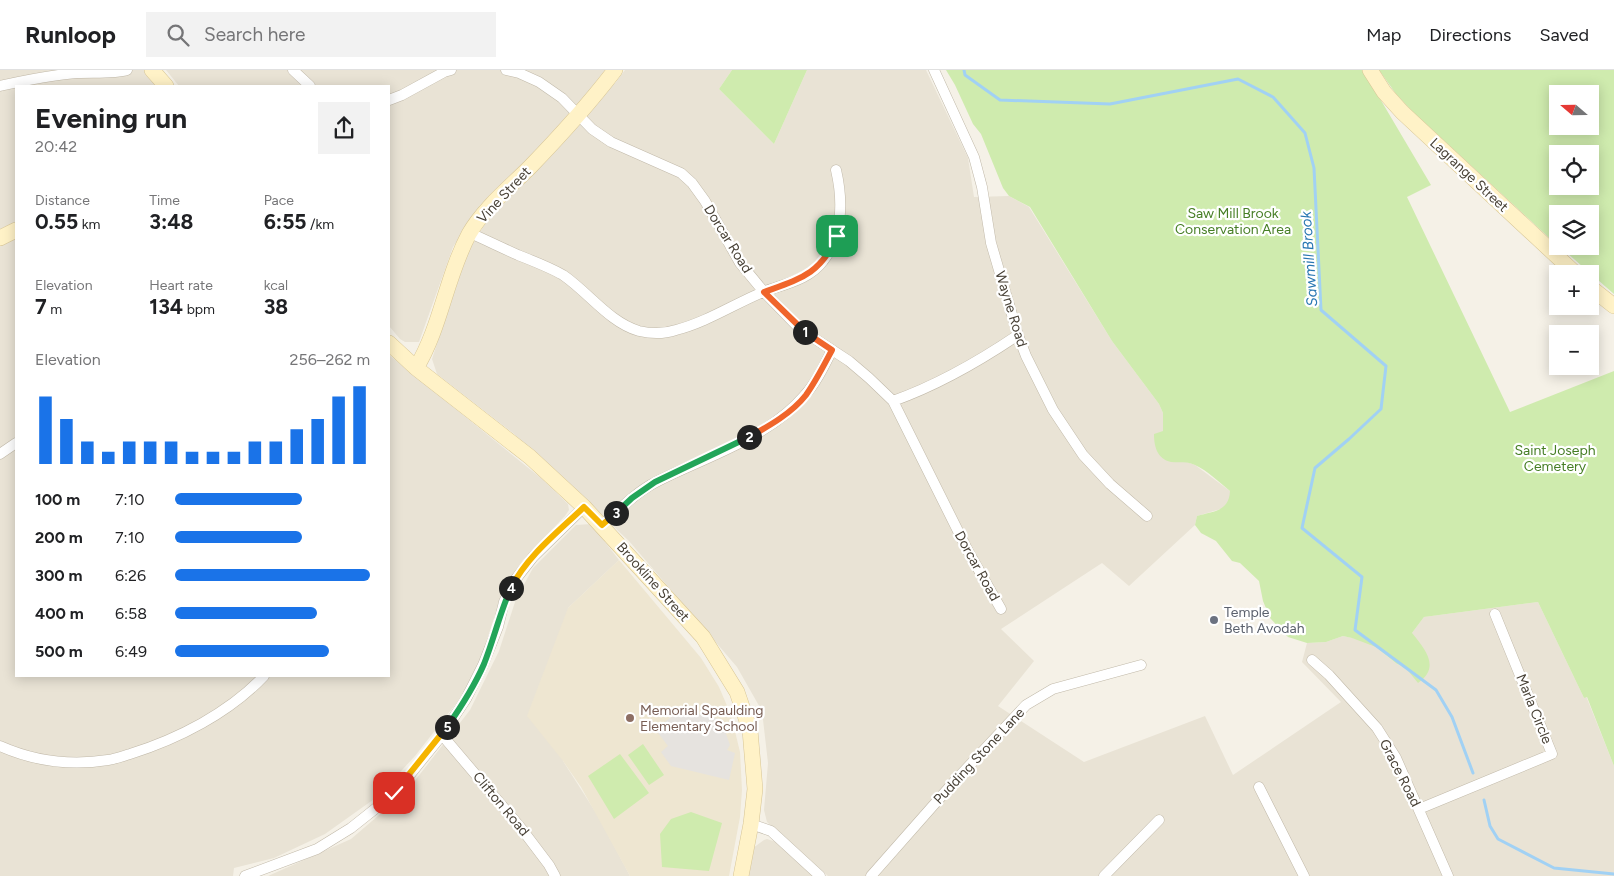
<!DOCTYPE html>
<html lang="en">
<head>
<meta charset="utf-8">
<style>
  :root { --surface:#fff; --page:#f2f2f2; --text:#202124; --muted:#757577; --line:#e0e0e0; --accent:#1a73e8 }
  body { margin:0; font-family:Figtree,sans-serif; background:var(--page); color:var(--text); height:100vh; display:flex; flex-direction:column; font-size:19px; white-space:nowrap }
  * { box-sizing:border-box; margin:0 }
  p { font-size:16px; color:var(--muted) }
  .icon { flex:none; width:28px; height:28px; fill:none; stroke:currentColor; stroke-width:2; stroke-linecap:round; stroke-linejoin:round }
  .map { position:relative; flex:1; overflow:hidden }
  .sheet { position:absolute; left:15px; top:15px; width:375px; height:592px; display:flex; flex-direction:column; background:var(--surface); border-radius:0px; box-shadow:0 2px 12px #0003 }
  .sheet>* { flex:none }
  .needle { width:32px; rotate:290deg }
  .controls { position:absolute; left:1549px; top:15px; display:grid; gap:10px }
  .controls a { display:grid; place-items:center; width:50px; height:50px; border-radius:0px; background:var(--surface); box-shadow:0 2px 12px #0003; font-size:25px }
  .pin { position:absolute; display:grid; place-items:center; width:42px; height:42px; color:#fff; margin:-21px; border-radius:10px; box-shadow:0 2px 8px #0006 }
  .km { position:absolute; width:25px; height:25px; margin:-12px; border-radius:50%; background:#222; color:#fff; font-size:14px; line-height:25px; text-align:center }
  .round { display:grid; place-items:center; flex:none; width:52px; height:52px; border-radius:0px; background:var(--page) }
  .head { display:flex; align-items:center; justify-content:space-between; height:85px; padding:0 20px }
  h1 { font-size:28px; font-weight:700; line-height:38px }
  .stats { display:grid; grid-template-columns:repeat(3,1fr); gap:8px; height:85px; padding:5px 20px }
  .stats div { display:grid; align-content:center }
  .stats b { font-size:21px; font-weight:700 }
  .stats small { font-size:14px; font-weight:400 }
  .stats p { font-size:14px }
  .chart { height:140px; padding:10px 20px }
  .chart p { display:flex; justify-content:space-between }
  .chart svg { width:100%; height:90px; margin-top:5px; stroke:var(--accent); stroke-width:6 }
  ul { padding:0 20px; list-style:none; font-size:16px }
  li { display:grid; grid-template-columns:80px 60px 1fr; align-items:center; height:38px }
  li i { height:12px; border-radius:6px; background:var(--accent) }
  header { display:flex; align-items:center; gap:30px; box-sizing:border-box; height:70px; padding:0 25px; background:var(--surface); border-bottom:1px solid var(--line) }
  header strong { font-size:24px }
  nav { display:flex; gap:28px; margin-inline-start:auto; font-size:18px }
  .search { width:350px; height:45px; background:var(--page); display:flex; align-items:center; gap:12px; box-sizing:border-box; padding:0 18px; border-radius:0px; color:var(--muted); font-size:19px }
  .map>svg:first-child { display:block }
  .residential { fill:#e9e3d5 }
  .education { fill:#eee6d1 }
  .green { fill:#cfebae; fill-rule:evenodd }
  .parking { fill:#e6e3df }
  .lines { fill:none; stroke-linecap:round; stroke-linejoin:round }
  .stream { stroke:#a1d1f4; stroke-width:3 }
  .street-casing { stroke:#c1b9a9; stroke-width:11 }
  .secondary-casing { stroke:#d7c595; stroke-width:16 }
  .street { stroke:#fff; stroke-width:10 }
  .secondary { stroke:#fff2c7; stroke-width:15 }
  .split-1-casing { stroke:#fff; stroke-width:10 }
  .split-2-casing { stroke:#fff; stroke-width:10 }
  .split-3-casing { stroke:#fff; stroke-width:10 }
  .split-4-casing { stroke:#fff; stroke-width:10 }
  .split-5-casing { stroke:#fff; stroke-width:10 }
  .split-6-casing { stroke:#fff; stroke-width:10 }
  .split-1 { stroke:#f0652b; stroke-width:6 }
  .split-2 { stroke:#f0652b; stroke-width:6 }
  .split-3 { stroke:#22a559; stroke-width:6 }
  .split-4 { stroke:#f5b400; stroke-width:6 }
  .split-5 { stroke:#22a559; stroke-width:6 }
  .split-6 { stroke:#f5b400; stroke-width:6 }
  .worship-dot { fill:#6b7280; stroke:#fff; stroke-width:2 }
  .education-dot { fill:#8d6e63; stroke:#fff; stroke-width:2 }
  .labels { text-anchor:middle; dominant-baseline:central; stroke-width:4.5; stroke-linejoin:round; paint-order:stroke }
  .street-label { font-size:14px; fill:#484136; stroke:#fff }
  .park-label { font-size:14px; fill:#467e25; stroke:#fff }
  .worship-label { font-size:14px; fill:#5b616d; stroke:#fff; text-anchor:start }
  .education-label { font-size:14px; fill:#785e54; stroke:#fff; text-anchor:start }
  .water-label { font-size:15px; font-style:italic; fill:#2877b2; stroke:#fff }
</style>
</head>
<body>
<header>
<strong>Runloop</strong>
<div class="search"><svg class="icon" aria-label="search" viewBox="0 0 24 24"><circle cx="10" cy="10" r="6"/><path d="M15 15l6 6"/></svg>Search here</div>
<nav><a>Map</a><a>Directions</a><a>Saved</a></nav>
</header>
<div class="map">
<svg width="1614" height="806" viewBox="0 0 1614 806">
  <rect width="100%" height="100%" fill="#f5f1e7"/>
  <path class="residential" d="M0 0H146L158 16H16V606H389V285L542 409 568 434 569 440 565 446 523 490 507 514 499 533 481 588 462 626 415 686 377 727 325 764 274 788 234 798 233 806H0Z
    M166 0H605L561 56 480 135 453 177 419 272H405L400 269 389 256V16H179Z
    M625 0H732L719 19 774 74 807 0H926L968 88 974 127 1009 126 1029 137 1112 271 1159 334 1163 343V362L1171 392H1187L1195 395 1230 421V431L1224 438 1197 446 1195 455 1129 516 1102 493 1001 559 1034 591 998 636 1084 692 1205 646 1233 705 1341 632 1302 592 1307 573 1326 572 1343 566 1362 570 1370 572 1397 594 1405 597 1412 563 1424 547 1538 532 1584 628 1586 626 1614 696V806H828L767 752 764 740 768 693 762 641 737 597 629 471 513 363 437 304 432 289 467 183 490 146 616 12Z
    M591 454 619 490 568 538 563 691 598 746 630 806H268L351 769 406 722 470 640 499 581 516 529 533 498 576 455Z
    M767 769 779 773 813 806H748L753 778 764 770Z"/>
  <path class="education" d="M619 490 701 588 719 617 731 645 740 682 742 720 740 747 729 806H630L581 717 563 691 527 646 568 538Z"/>
  <path class="green" d="M732 0H807L774 74 719 19Z
    M946 0H1363L1431 115 1407 127 1510 342 1614 301V696L1587 627 1584 628 1538 532 1424 547 1412 563C1425 579 1441 597 1418 613L1405 597 1397 594 1376 577 1352 568 1343 566 1326 572 1307 573 1288 567 1270 548 1263 531 1259 511 1240 493 1232 491 1216 471 1201 463 1195 455 1197 446C1213 441 1229 442 1230 421 1219 412 1208 401 1195 395 1187 391 1179 393 1171 392 1157 389 1154 376 1154 364L1163 361V343L1159 334 1112 271 1030 137 1009 126 1003 118 981 64 973 54 955 15Z
    M1379 0H1614V224L1559 176H1590V144H1558L1557 175 1413 42 1396 24ZM1558 24H1590V56H1558ZM1558 84H1590V116H1558Z
    M643 674 664 705 649 715 628 685Z
    M620 684 649 723 614 749 588 706Z
    M691 742 722 753 709 801 662 797 660 764 671 749Z"/>
  <path class="parking" d="M685 640 722 650 721 657 725 661 730 675 727 680 735 683 729 710 671 696 661 682 668 676 655 659 677 643 679 644Z"/>
  <g class="lines">
    <path class="stream" d="M964 0 965 5 1000 30 1110 34 1238 9 1273 27 1305 63 1314 98 1321 240 1386 296 1381 339 1349 369 1315 398 1302 458 1362 507 1355 560 1436 620 1452 647 1473 703
      M1484 730 1490 756 1498 769 1554 798 1614 804"/>
    <g class="street-casing">
      <path id="street" d="M293 0 310 16
        M506 0 519 3 539 12 562 28 592 59 611 72 681 103 692 113 705 131 740 193 764 222 800 259 849 291 869 308 893 331 968 481 1001 539
        M934 0 974 87 982 117 991 173 1018 265 1026 286 1053 340 1083 385 1110 414 1147 446
        M0 16C26 10 51 5 77 3 91 2 115 4 127 0
        M389 30 402 25 444 2 451 0
        M470 163C486 170 502 178 518 185 533 191 549 197 563 205 588 222 610 253 639 261 652 264 664 264 676 260 707 252 734 234 763 222 784 214 809 210 823 191 843 166 843 130 836 100
        M893 331C938 315 978 292 1018 265
        M0 384 16 373
        M602 455C619 440 636 422 656 412 705 387 767 369 804 326 816 313 824 296 832 280
        M1312 590 1329 605 1377 658 1396 688 1448 806
        M442 665 521 758 549 795 555 806
        M0 676C34 691 71 696 108 690 115 689 123 686 130 684 178 669 229 643 264 606
        M1259 717 1304 806
        M1419 739 1552 684 1495 544
        M751 754 771 761 820 806
        M245 806 317 779 351 758 395 723 442 665 466 629 483 595 498 557 504 532 515 510 533 487 584 437
        M871 806 953 713 1026 635 1053 619 1141 595
        M1104 806 1159 750"/>
    </g>
    <g class="secondary-casing">
      <path id="secondary" d="M152 0 166 16
        M1370 0 1384 22 1402 42 1576 204
        M0 168 16 160
        M1590 217 1614 236
        M389 273 416 298 530 387 584 437 703 567 737 622 750 660 755 719 751 754 741 806
        M416 298C441 257 446 207 469 164 484 138 509 118 530 97 560 66 589 34 615 0"/>
    </g>
    <use href="#street" class="street"/>
    <use href="#secondary" class="secondary"/>
  </g>
  <g class="lines">
    <g class="split-1-casing">
      <path id="split-1" d="M805 262 764 222C800 209 821 204 837 166"/>
    </g>
    <g class="split-2-casing">
      <path id="split-2" d="M749 367C769 356 792 343 806 325 816 311 824 295 832 280L805 262"/>
    </g>
    <g class="split-3-casing">
      <path id="split-3" d="M616 443 632 428 655 412 749 367"/>
    </g>
    <g class="split-4-casing">
      <path id="split-4" d="M511 518C527 486 559 461 584 437L602 455 616 443"/>
    </g>
    <g class="split-5-casing">
      <path id="split-5" d="M447 657C461 637 474 617 484 594 494 569 500 542 511 518"/>
    </g>
    <g class="split-6-casing">
      <path id="split-6" d="M394 723 447 657"/>
    </g>
    <use href="#split-1" class="split-1"/>
    <use href="#split-2" class="split-2"/>
    <use href="#split-3" class="split-3"/>
    <use href="#split-4" class="split-4"/>
    <use href="#split-5" class="split-5"/>
    <use href="#split-6" class="split-6"/>
  </g>
  <circle class="worship-dot" cx="1214" cy="550" r="5"/>
  <circle class="education-dot" cx="630" cy="648" r="5"/>
  <g class="labels">
    <g class="street-label">
      <text transform="translate(1469 105) rotate(43)">Lagrange Street</text>
      <text transform="translate(504 125) rotate(-47)">Vine Street</text>
      <text transform="translate(728 169) rotate(58)">Dorcar Road</text>
      <text transform="translate(1011 239) rotate(73)">Wayne Road</text>
      <text transform="translate(977 496) rotate(61)">Dorcar Road</text>
      <text transform="translate(653 512) rotate(48)">Brookline Street</text>
      <text transform="translate(1534 639) rotate(68)">Marla Circle</text>
      <text transform="translate(979 686) rotate(-47)">Pudding Stone Lane</text>
      <text transform="translate(1400 703) rotate(63)">Grace Road</text>
      <text transform="translate(501 734) rotate(50)">Clifton Road</text>
    </g>
    <g class="park-label">
      <text x="1233" y="143">Saw Mill Brook<tspan x="1233" dy="16">Conservation Area</tspan></text>
      <text x="1555" y="380">Saint Joseph<tspan x="1555" dy="16">Cemetery</tspan></text>
    </g>
    <g class="worship-label">
      <text x="1224" y="542">Temple<tspan x="1224" dy="16">Beth Avodah</tspan></text>
    </g>
    <g class="education-label">
      <text x="640" y="640">Memorial Spaulding<tspan x="640" dy="16">Elementary School</tspan></text>
    </g>
    <g class="water-label">
      <text transform="translate(1309 189) rotate(-94)">Sawmill Brook</text>
    </g>
  </g>
</svg>
<div class="controls">
<a><svg class="needle" viewBox="-14 -14 28 28"><path d="M0-13l5 13h-10z" fill="#e53935"/><path d="M0 13l5-13h-10z" fill="#757577"/></svg></a>
<a><svg class="icon" aria-label="locate" viewBox="0 0 24 24"><circle cx="12" cy="12" r="6"/><path d="M12 2v4M12 18v4M2 12h4M18 12h4"/></svg></a>
<a><svg class="icon" aria-label="layers" viewBox="0 0 24 24"><path d="M12 4l9 5-9 5-9-5zM3 14l9 5 9-5"/></svg></a>
<a>+</a>
<a>−</a>
</div>
<div class="pin" style="left:837px;top:166px;background:#1e9e55"><svg class="icon" aria-label="arrive" viewBox="0 0 24 24"><path d="M6 21V4h12l-3 4 3 4H6"/></svg></div>
<div class="pin" style="left:394px;top:723px;background:#d93025"><svg class="icon" aria-label="check" viewBox="0 0 24 24"><path d="M5 12l5 5 9-10"/></svg></div>
<b class="km" style="left:805px;top:262px">1</b>
<b class="km" style="left:749px;top:367px">2</b>
<b class="km" style="left:616px;top:443px">3</b>
<b class="km" style="left:511px;top:518px">4</b>
<b class="km" style="left:447px;top:657px">5</b>
<section class="sheet">
<div class="head"><div><h1>Evening run</h1><p>20:42</p></div><a class="round"><svg class="icon" aria-label="share" viewBox="0 0 24 24"><path d="M12 15V3M7 8l5-5 5 5M5 13v7h14v-7"/></svg></a></div>
<div class="stats">
<div><p>Distance</p><b>0.55<small> km</small></b></div>
<div><p>Time</p><b>3:48</b></div>
<div><p>Pace</p><b>6:55<small> /km</small></b></div>
</div>
<div class="stats">
<div><p>Elevation</p><b>7<small> m</small></b></div>
<div><p>Heart rate</p><b>134<small> bpm</small></b></div>
<div><p>kcal</p><b>38</b></div>
</div>
<div class="chart"><p><span>Elevation</span>256–262 m</p>
<svg viewBox="0 0 160 44" preserveAspectRatio="none"><path d="M5 44V11M15 44V22M25 44V33M35 44V38M45 44V33M55 44V33M65 44V33M75 44V38M85 44V38M95 44V38M105 44V33M115 44V33M125 44V27M135 44V22M145 44V11M155 44V6"/></svg>
</div>
<ul>
<li><b>100 m</b>7:10<i style="width:65%"></i></li>
<li><b>200 m</b>7:10<i style="width:65%"></i></li>
<li><b>300 m</b>6:26<i style="width:100%"></i></li>
<li><b>400 m</b>6:58<i style="width:73%"></i></li>
<li><b>500 m</b>6:49<i style="width:79%"></i></li>
</ul>
</section>
</div>
</body>
</html>
